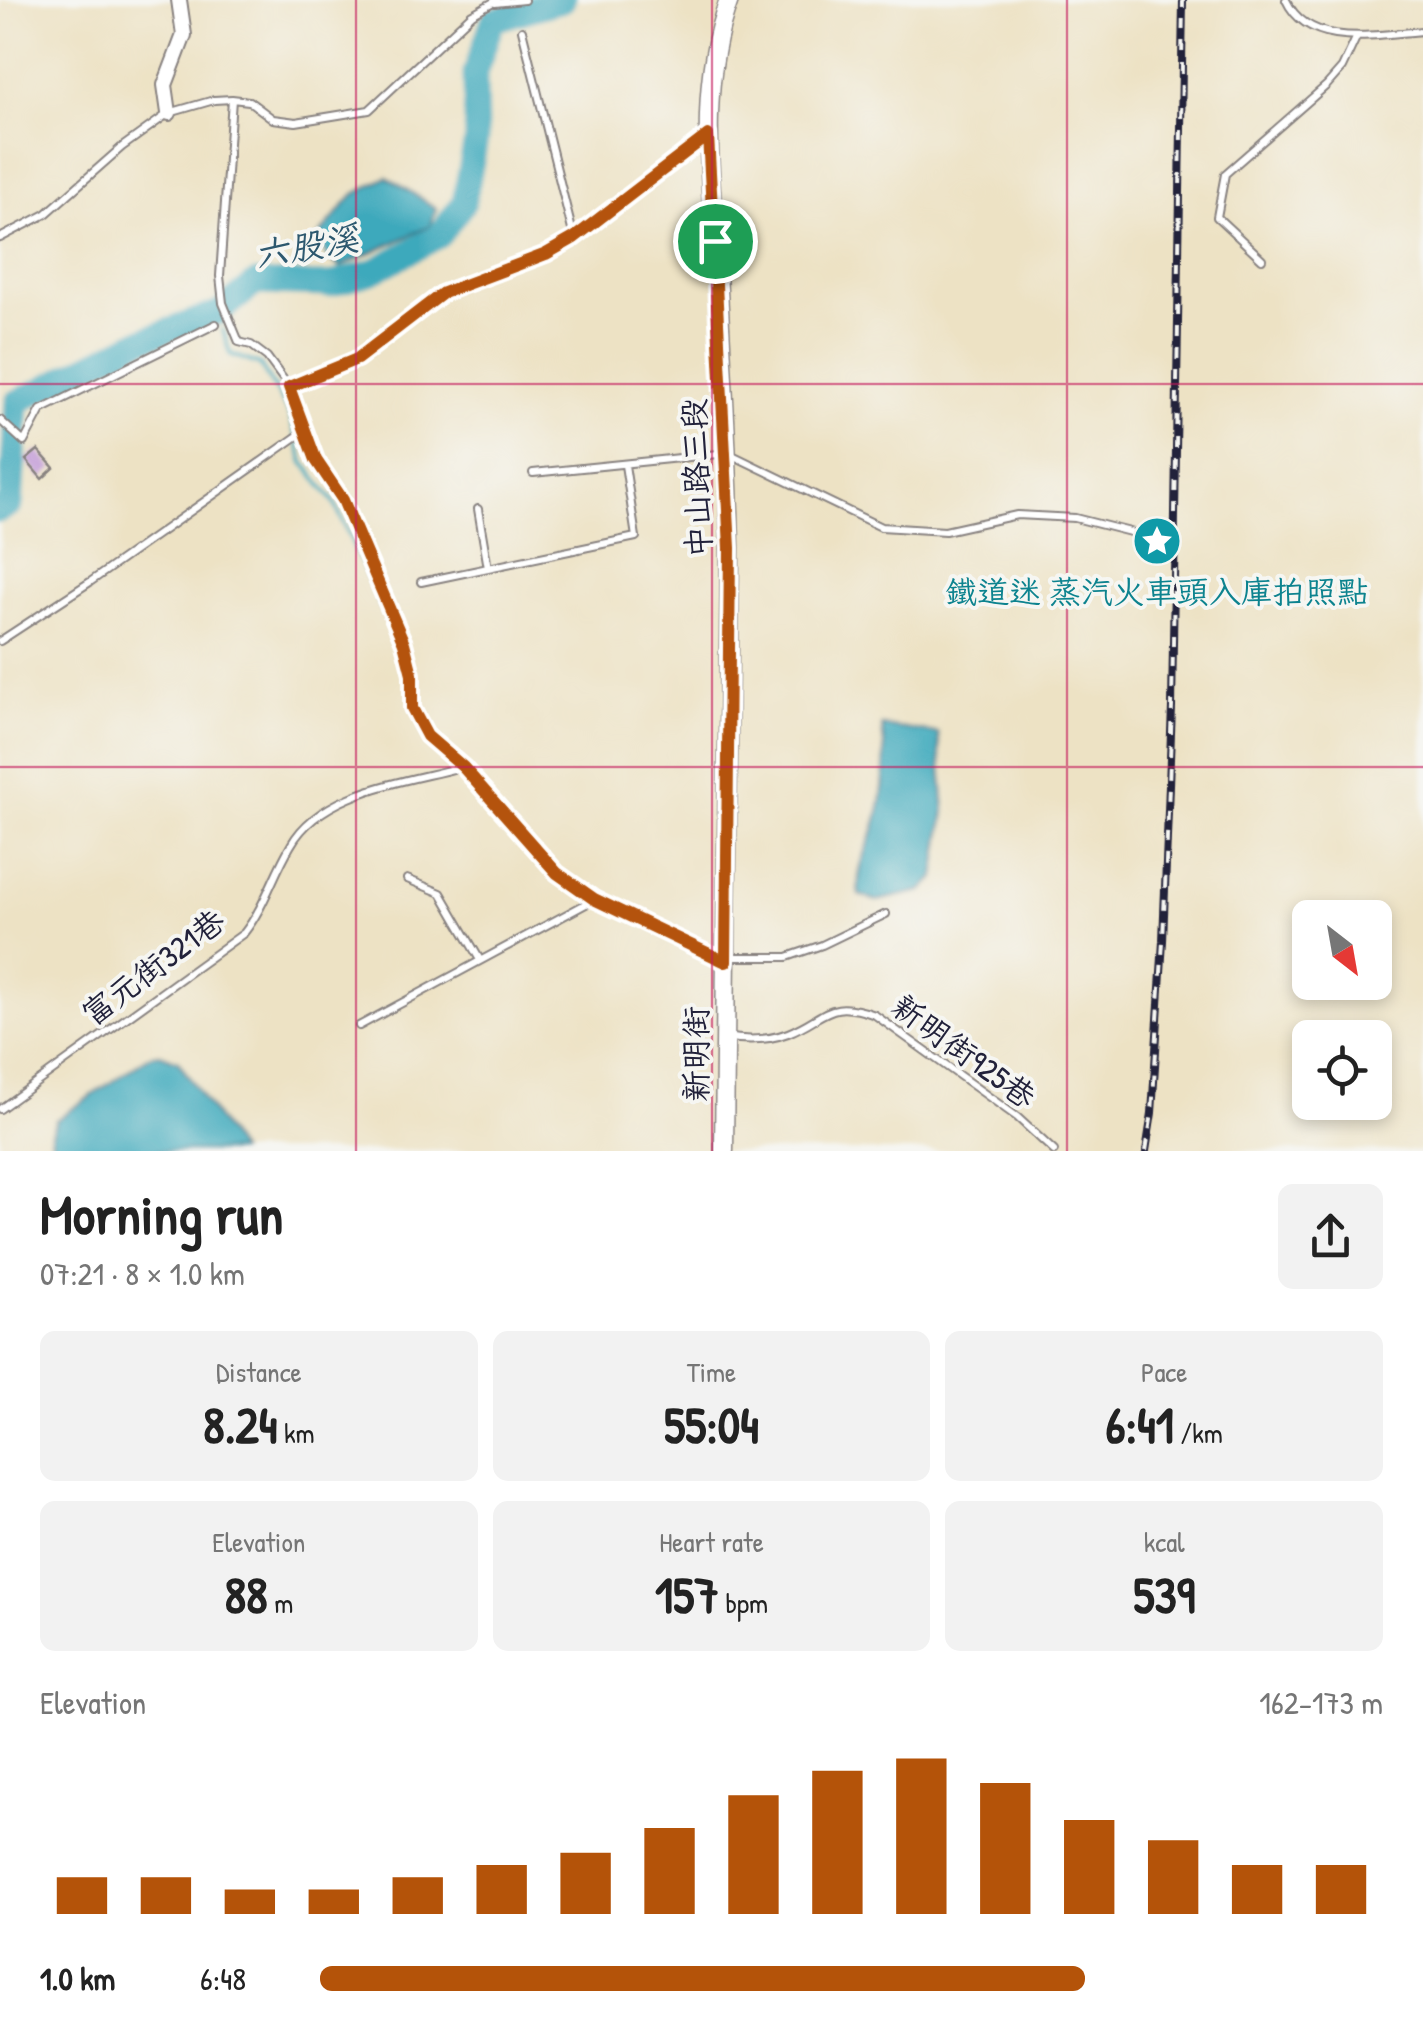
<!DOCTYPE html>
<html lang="en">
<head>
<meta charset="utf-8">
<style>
  :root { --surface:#fff; --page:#f2f2f2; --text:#222; --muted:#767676; --accent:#b45309 }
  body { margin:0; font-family:"Patrick Hand","LXGW WenKai TC",sans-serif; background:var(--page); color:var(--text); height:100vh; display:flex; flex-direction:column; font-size:38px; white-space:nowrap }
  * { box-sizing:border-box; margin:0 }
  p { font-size:32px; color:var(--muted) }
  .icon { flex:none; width:55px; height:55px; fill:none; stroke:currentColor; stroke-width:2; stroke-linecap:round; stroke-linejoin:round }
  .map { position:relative; height:1151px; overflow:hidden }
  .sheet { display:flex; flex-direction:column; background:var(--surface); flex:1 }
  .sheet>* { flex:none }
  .needle { width:65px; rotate:149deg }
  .tools { position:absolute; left:1292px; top:900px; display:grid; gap:20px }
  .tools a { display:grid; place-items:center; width:100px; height:100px; border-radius:15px; background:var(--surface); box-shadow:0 5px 15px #0003; font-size:50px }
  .pin { position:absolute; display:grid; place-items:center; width:85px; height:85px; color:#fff; margin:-42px; border:5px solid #fff; border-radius:50%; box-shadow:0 2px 10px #0007 }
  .round { display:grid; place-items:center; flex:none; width:105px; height:105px; border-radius:15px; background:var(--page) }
  .head { display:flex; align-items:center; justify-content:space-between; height:170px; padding:0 40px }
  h1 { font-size:55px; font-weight:700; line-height:75px }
  .figures { display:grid; grid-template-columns:repeat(3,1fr); gap:15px; height:170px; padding:10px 40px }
  .figures div { display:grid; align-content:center; border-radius:15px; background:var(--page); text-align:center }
  .figures b { font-size:50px; font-weight:700 }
  .figures small { font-size:28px; font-weight:400 }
  .figures p { font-size:28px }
  .chart { height:280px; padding:20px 40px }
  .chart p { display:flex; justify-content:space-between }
  .chart svg { width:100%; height:180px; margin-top:10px; stroke:var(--accent); stroke-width:6 }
  ul { padding:0 40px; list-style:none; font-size:32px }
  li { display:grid; grid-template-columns:160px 120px 1fr; align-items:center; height:75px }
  li i { height:25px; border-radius:12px; background:var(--accent) }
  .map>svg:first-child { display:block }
  .water { fill:#3da9bc; stroke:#30667c; stroke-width:2.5 }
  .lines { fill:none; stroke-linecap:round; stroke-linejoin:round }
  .stream { stroke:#3da9bc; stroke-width:4 }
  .river { stroke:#3da9bc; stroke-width:25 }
  .building { fill:#bf95d6 }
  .service-casing { stroke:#888280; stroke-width:10 }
  .minor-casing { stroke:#888280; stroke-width:18 }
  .tertiary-casing { stroke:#888280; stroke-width:21 }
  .service { stroke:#fff; stroke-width:6 }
  .minor { stroke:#fff; stroke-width:14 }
  .tertiary { stroke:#fff; stroke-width:18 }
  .rail-casing { stroke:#22223b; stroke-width:8 }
  .rail { stroke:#f6f6f2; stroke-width:4; stroke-dasharray:11; stroke-linecap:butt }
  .route-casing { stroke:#fff; stroke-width:20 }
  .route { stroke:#b45309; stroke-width:12 }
  .grid { fill:none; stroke:#c2185b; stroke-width:2.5; stroke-opacity:0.55 }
  .labels { text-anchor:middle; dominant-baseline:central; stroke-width:8; stroke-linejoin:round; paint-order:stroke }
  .street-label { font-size:32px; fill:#22223b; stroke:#f6f6f2 }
  .culture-label { font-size:32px; fill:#0d838f; stroke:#f6f6f2 }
  .water-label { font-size:35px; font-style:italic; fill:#2d586f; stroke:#f6f6f2 }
</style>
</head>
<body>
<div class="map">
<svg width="1423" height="1151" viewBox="0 0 1423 1151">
  <rect width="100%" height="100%" fill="#f6f6f2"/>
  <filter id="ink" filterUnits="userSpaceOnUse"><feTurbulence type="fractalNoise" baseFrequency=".01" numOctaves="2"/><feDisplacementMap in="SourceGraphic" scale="20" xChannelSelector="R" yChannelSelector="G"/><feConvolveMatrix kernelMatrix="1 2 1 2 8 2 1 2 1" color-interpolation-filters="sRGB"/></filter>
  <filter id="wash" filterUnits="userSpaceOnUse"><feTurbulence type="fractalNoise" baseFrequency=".0048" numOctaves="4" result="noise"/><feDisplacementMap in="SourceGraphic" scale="40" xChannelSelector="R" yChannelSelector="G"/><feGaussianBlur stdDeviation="2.25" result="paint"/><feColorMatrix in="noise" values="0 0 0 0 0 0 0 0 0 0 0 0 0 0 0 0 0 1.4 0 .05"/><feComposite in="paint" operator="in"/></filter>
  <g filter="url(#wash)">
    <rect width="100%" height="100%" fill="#ede2c4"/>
    <path class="water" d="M387 177 436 208 431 226 340 267 327 257 318 237 353 195Z
      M882 726 938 733 945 811 935 878 922 891 877 901 859 895C855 864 873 842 879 812 885 785 886 753 882 726Z
      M160 1054 178 1061 239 1151H53L51 1133 56 1120 151 1055Z"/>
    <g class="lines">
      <path class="stream" d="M220 312 221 317
        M223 330 230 354 260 365 288 411 304 463 334 502 400 647 405 671"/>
      <path class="river" d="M0 510 11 504 17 402 134 343 220 312 256 283 329 285 372 272 439 236 464 202 476 140 475 73 493 20 563 0"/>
    </g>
    <g id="blocks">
      <path class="building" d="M38 450 54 468 42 479 26 460Z"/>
    </g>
  </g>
  <g filter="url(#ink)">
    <use href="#blocks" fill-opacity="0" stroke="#888280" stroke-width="2.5"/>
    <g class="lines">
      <g class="service-casing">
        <path id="service" d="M1286 0C1309 50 1379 34 1423 31
          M495 3 524 0
          M522 30 574 238
          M232 99 220 276 223 303 239 342 251 345 267 357 289 387 316 460 343 501 404 643 412 674V708L427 736 463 767 557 873 595 899 725 962
          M0 238 46 214 122 147 169 113 214 100 232 99 249 101 273 119 296 122 369 110 472 14 497 0
          M1262 259 1217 217 1225 174 1327 85 1342 68 1357 36
          M289 387 357 359 443 293 547 254 574 238 703 139
          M0 420 24 442 41 410 216 324
          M533 473 728 453 881 527 945 531 1017 515 1075 518 1146 536
          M478 509 488 568
          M421 582 636 537 625 465
          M0 641 90 582 306 430
          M407 879 441 893 480 960
          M727 957H787L822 945 886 914
          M359 1026 595 899
          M725 1037C747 1041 767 1041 788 1033 828 1017 826 998 875 1015L1017 1117 1054 1151
          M0 1109 244 933C265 906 273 875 291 845 321 791 406 782 461 767"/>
      </g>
      <g class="minor-casing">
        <path id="minor" d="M169 113 165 85 184 35 179 0"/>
      </g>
      <g class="tertiary-casing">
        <path id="tertiary" d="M724 1151 730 547C728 456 722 364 717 273 711 183 697 87 729 0"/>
      </g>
      <use href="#service" class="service"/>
      <use href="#minor" class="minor"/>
      <use href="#tertiary" class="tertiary"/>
      <g class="rail-casing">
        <path id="rail" d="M1146 1151 1152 1113 1163 941 1172 707 1183 0"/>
      </g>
      <use href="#rail" class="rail"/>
    </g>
  </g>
  <g class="lines" filter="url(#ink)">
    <g class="route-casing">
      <path id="route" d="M708 135 730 548 726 962 594 899 557 873 463 767 427 736 412 708V674L404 643 343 500 316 460 289 387 357 359 443 293 546 254 574 238Z"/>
    </g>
    <use href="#route" class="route"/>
  </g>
  <path class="grid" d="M356 0V1151M712 0V1151M1067 0V1151M0 384H1423M0 767H1423"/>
  <defs>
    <g id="sight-disc" transform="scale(2.5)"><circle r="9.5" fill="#0f9aa8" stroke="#f6f6f2"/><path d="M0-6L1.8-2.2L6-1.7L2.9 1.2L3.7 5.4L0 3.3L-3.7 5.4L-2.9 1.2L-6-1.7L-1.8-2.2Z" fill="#fff"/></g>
  </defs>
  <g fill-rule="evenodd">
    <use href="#sight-disc" x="1157" y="541"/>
  </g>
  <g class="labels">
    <g class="street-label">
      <text transform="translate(696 478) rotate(-92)">中山路三段</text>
      <text transform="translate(153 967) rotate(-37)">富元街321巷</text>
      <text transform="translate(964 1051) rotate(36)">新明街925巷</text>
      <text transform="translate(695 1054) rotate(-90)">新明街</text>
    </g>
    <g class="culture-label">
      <text x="1157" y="591">鐵道迷 蒸汽火車頭入庫拍照點</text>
    </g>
    <g class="water-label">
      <text transform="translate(306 246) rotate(-10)">六股溪</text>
    </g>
  </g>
</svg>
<div class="tools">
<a><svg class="needle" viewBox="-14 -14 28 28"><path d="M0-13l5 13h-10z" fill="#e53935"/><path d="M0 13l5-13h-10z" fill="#767676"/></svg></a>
<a><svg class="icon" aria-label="locate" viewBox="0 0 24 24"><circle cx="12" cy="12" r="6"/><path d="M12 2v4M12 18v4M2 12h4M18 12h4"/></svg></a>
</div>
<div class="pin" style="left:715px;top:241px;background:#1e9e55"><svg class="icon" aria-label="arrive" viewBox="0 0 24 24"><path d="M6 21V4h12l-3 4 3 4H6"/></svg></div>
</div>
<section class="sheet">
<div class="head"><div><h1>Morning run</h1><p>07:21 · 8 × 1.0 km</p></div><a class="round"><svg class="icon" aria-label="share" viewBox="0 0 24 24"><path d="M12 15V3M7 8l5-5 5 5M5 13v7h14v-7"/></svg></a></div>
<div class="figures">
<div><p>Distance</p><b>8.24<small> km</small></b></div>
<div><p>Time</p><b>55:04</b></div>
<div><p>Pace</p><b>6:41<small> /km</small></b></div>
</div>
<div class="figures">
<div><p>Elevation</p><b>88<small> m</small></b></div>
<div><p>Heart rate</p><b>157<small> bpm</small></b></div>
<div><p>kcal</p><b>539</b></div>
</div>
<div class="chart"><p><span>Elevation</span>162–173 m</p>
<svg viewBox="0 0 160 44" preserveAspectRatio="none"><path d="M5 44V35M15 44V35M25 44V38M35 44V38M45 44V35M55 44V32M65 44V29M75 44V23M85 44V15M95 44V9M105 44V6M115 44V12M125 44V21M135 44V26M145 44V32M155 44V32"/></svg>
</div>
<ul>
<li><b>1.0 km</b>6:48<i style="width:72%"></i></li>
</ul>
</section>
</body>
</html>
